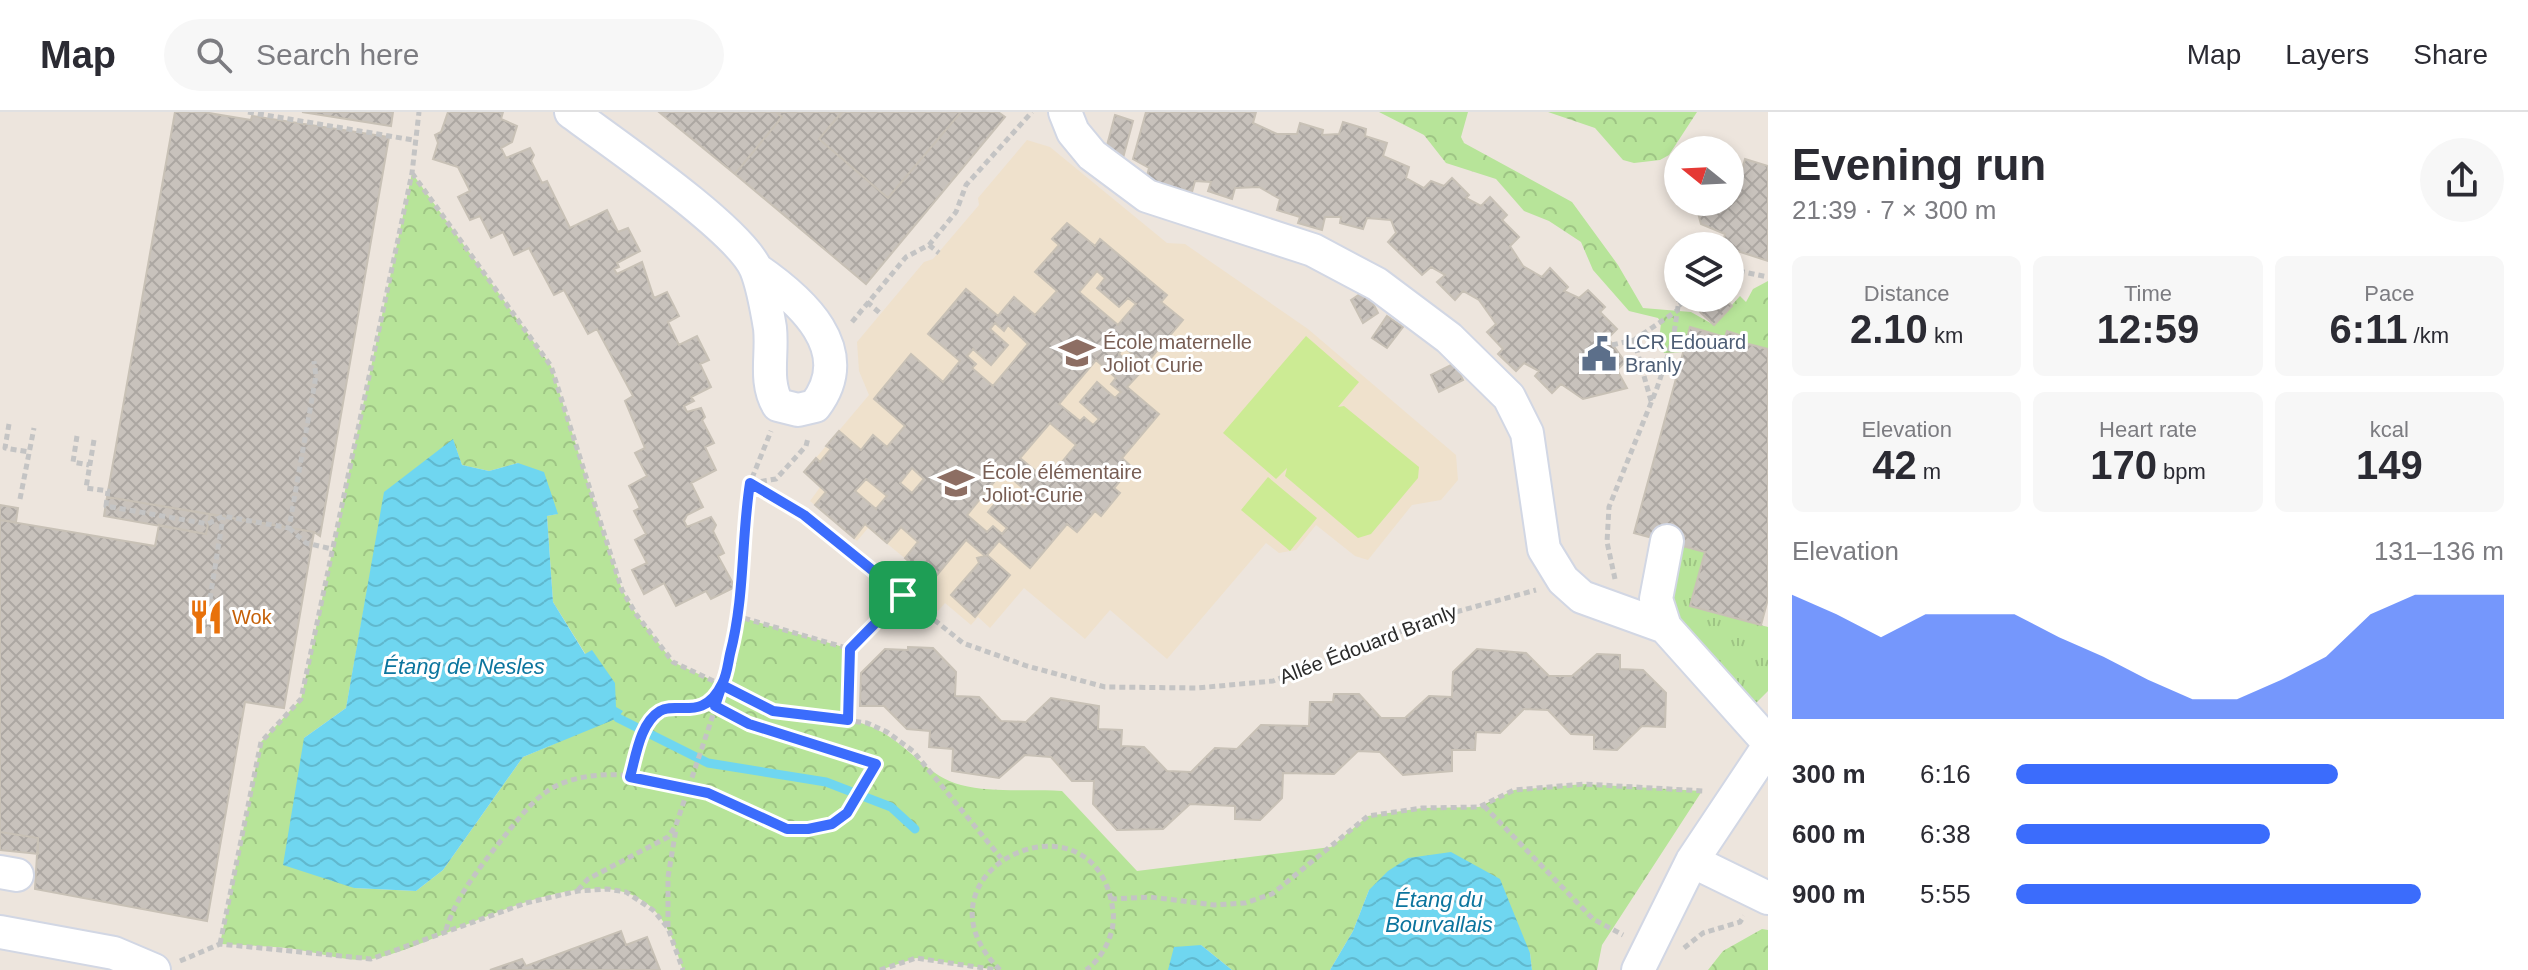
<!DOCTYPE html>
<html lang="en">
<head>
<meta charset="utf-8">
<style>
  :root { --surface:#fff; --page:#f7f7f7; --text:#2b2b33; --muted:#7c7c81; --line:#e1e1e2; --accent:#3b6cfc }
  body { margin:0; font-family:Arial,sans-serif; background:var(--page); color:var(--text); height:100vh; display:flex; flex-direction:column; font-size:30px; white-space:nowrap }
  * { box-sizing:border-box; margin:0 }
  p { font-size:26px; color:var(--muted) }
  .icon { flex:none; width:44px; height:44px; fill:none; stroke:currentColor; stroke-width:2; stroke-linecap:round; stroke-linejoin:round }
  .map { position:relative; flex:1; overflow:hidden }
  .panel { display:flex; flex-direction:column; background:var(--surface); width:760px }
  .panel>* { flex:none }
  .needle { width:52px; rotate:288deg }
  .controls { position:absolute; left:1664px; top:24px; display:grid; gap:16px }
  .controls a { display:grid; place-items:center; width:80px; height:80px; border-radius:50%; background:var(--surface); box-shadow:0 4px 12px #0003; font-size:40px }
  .pin { position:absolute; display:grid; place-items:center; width:68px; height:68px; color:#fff; margin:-34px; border-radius:16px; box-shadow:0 4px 12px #0006 }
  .round { display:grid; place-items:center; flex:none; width:84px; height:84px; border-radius:42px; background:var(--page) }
  .headline { display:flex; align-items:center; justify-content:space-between; height:136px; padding:0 24px }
  h1 { font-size:44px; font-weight:700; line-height:60px }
  .metrics { display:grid; grid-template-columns:repeat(3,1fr); gap:12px; height:136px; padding:8px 24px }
  .metrics div { display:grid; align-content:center; border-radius:12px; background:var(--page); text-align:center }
  .metrics b { font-size:40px; font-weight:700 }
  .metrics small { font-size:22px; font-weight:400 }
  .metrics p { font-size:22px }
  .chart { height:224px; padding:16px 24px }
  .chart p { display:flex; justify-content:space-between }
  .chart svg { width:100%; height:144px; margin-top:8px; fill:var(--accent); opacity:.7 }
  ul { padding:0 24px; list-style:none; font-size:26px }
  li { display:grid; grid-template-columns:128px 96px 1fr; align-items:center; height:60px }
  li i { height:20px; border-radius:10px; background:var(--accent) }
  header { display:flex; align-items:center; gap:48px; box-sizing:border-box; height:112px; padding:0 40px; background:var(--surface); border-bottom:2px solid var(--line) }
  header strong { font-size:38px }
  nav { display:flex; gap:44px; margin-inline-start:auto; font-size:28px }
  .search { width:560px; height:72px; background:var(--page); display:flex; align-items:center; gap:20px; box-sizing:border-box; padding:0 28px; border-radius:44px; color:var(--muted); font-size:30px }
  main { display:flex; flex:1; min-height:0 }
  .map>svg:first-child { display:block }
  .education { fill:#efe1cc }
  .grass { fill:url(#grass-tufts) }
  .forest { fill:url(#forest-crowns); fill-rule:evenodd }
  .pitch { fill:#cceb94 }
  .water { fill:url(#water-waves) }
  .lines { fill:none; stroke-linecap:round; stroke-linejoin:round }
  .stream { stroke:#6fd6f0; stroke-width:9 }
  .building { fill:url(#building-cross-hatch); stroke:#c8c1b6; stroke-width:2; fill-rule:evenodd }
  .minor-casing { stroke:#d2d7e4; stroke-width:36 }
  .path { stroke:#c4c4c4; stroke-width:5; stroke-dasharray:6 4; stroke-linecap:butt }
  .minor { stroke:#fff; stroke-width:32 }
  .path-bridge { stroke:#c4c4c4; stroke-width:5; stroke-dasharray:6 4; stroke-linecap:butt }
  .route-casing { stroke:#fff; stroke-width:16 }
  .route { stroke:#3b6cfc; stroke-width:10 }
  .labels { text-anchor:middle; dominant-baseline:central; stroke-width:6; stroke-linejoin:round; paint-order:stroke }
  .education-label { font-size:20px; fill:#785e54; stroke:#fff; text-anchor:start }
  .service-label { font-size:20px; fill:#4e5e75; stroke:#fff; text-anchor:start }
  .food-label { font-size:20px; fill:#c56008; stroke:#fff; text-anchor:start }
  .street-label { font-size:20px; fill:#2b2b2b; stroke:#fff }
  .water-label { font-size:22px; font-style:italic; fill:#0c759e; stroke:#fff }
</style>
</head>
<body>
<header>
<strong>Map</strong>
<div class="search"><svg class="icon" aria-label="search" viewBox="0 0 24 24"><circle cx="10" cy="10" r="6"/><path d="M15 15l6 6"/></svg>Search here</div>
<nav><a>Map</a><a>Layers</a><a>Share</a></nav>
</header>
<main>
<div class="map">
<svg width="1768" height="858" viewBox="0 0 1768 858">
  <defs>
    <pattern id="grass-tufts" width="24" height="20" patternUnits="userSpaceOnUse" patternTransform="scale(2)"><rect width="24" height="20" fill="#b7e499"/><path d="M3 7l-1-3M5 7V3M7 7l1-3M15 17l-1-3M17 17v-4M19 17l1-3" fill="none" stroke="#9ec484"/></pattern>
    <pattern id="forest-crowns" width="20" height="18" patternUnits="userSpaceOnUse" patternTransform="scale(2)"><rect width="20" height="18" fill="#b7e499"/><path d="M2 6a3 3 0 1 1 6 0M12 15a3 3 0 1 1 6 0" fill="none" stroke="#9ec484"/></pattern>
    <pattern id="water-waves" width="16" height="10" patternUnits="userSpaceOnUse" patternTransform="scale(2)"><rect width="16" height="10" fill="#6fd6f0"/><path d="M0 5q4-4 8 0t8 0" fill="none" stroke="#60b8ce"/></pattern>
    <pattern id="building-cross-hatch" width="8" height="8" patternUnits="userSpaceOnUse" patternTransform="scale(2)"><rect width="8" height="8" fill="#c8c2bc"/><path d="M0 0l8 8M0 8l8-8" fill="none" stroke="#aca7a2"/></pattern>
  </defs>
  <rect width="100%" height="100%" fill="#ede5dd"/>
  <path class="education" d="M1027 28 1050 35 1167 131 1185 132 1308 217 1456 343 1458 368 1441 388 1412 393 1368 448 1355 444 1316 413 1296 438 1279 441 1266 431 1167 547 1110 498 1085 527 1024 476 990 516 978 505 971 513 945 491 938 499 917 481 929 466 868 416 857 429 810 389 821 374 804 360 869 283 859 259 857 230 924 150 933 147 979 93 978 86Z"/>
  <path class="grass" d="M1676 432 1705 440 1690 494 1768 515V579L1755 592H1748L1686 519 1671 493Z"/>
  <path class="forest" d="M1379 0H1468L1461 25 1464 31 1572 90 1618 153 1643 196 1691 200 1714 213 1740 184 1746 190 1753 177 1768 169V237L1737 229 1738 222 1727 219 1725 225 1690 216 1683 240 1664 241 1659 229 1661 211 1658 206 1629 199 1593 158 1581 130 1549 109 1524 99 1496 67 1446 51 1424 23Z
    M1548 0H1697L1669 43 1660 48 1634 51 1623 48 1595 16Z
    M412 61 551 254 622 478 636 502 673 550 722 573 740 505 850 537 848 608C904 618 918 662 961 673 992 681 1030 677 1062 679L1137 759 1331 735 1368 704 1422 696 1479 695 1514 678 1584 672 1702 679 1602 833 1597 858H1532L1530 841 1369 778 1353 819 1330 858H1232L1201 833 1168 858H997L916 846 880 858H683C678 845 675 830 668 818 617 715 445 835 372 847 346 851 314 839 287 836 265 834 243 833 220 832L261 630 301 587ZM453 328 462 353 489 359 518 351 557 402 547 404 553 490 586 543 591 539 616 595 554 632 523 645 443 758 416 779 354 776 304 626 346 596 385 380Z
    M1762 817 1768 818V858H1708L1723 839Z"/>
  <path class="pitch" d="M1306 224 1359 270 1338 295 1344 294 1419 355 1418 366 1371 422 1358 426 1285 364 1287 356 1276 367 1223 321Z
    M1268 365 1317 406 1290 439 1241 398Z"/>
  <path class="water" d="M453 327 462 353 489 359 518 351 544 360 558 402 547 404 553 490 585 542 592 538 615 571 616 595 623 599 618 606 523 645 443 758 416 779 354 776 283 753 304 626 346 596 384 380Z
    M1451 740 1500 767 1530 841 1532 858H1330L1353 819 1369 778 1388 759 1408 746Z
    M1201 833 1232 858H1168L1174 835Z"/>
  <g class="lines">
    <path class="stream" d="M618 606 708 651 826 670 891 695 915 717"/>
  </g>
  <path class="building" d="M175 0H203L251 8 252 4 389 25 320 424 314 420 107 385Z
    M302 0H393L391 14Z
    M448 0H503L501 7 517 14 512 30 501 36 506 46 530 36 534 43 531 49 542 71 547 69 570 116 607 98 618 120 628 116 640 139 617 151 619 155 614 157 617 162 642 150 654 186 667 180 679 204 668 210 679 233 697 224 709 248 700 252 711 275 691 285 694 289 684 294 687 300 701 296 705 305 702 308 714 331 705 335 716 358 691 371 703 395 687 403 684 409 687 415 711 405 716 413 713 419 724 441 718 444 735 475 711 487 706 479 676 494 664 471 644 482 632 458 647 451 635 428 646 422 634 399 640 396 629 374 647 364 635 341 645 336 625 289 633 284 597 217 588 222 564 178 554 183 529 136 514 143 503 120 491 126 480 104 470 108 458 85 470 79 458 55 433 47 438 31 435 23 441 20Z
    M659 0H776L782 5 735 62Z
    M776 0H842L819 27 888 86 961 0H998L1005 5 866 172 735 62 782 5Z
    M842 0H961L888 86 819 27Z
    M1146 0H1256L1253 11 1277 22H1297L1300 11 1323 18 1322 23 1339 22 1343 10 1366 17 1365 24 1387 31 1383 44 1409 55 1406 66 1424 76 1431 69 1444 74 1452 66 1469 83 1466 86 1481 94 1490 85 1507 103 1502 108 1519 125 1510 134 1523 154 1542 165 1550 156 1568 175 1564 179 1579 186 1588 178 1605 195 1600 200 1617 217 1608 226 1625 250 1617 258 1627 276 1583 287 1561 272 1552 281 1535 264 1539 259 1524 251 1516 259 1498 242 1503 237 1487 220 1496 212 1479 188 1463 179 1455 188 1437 170 1445 163 1431 155 1422 163 1388 130 1396 121 1391 108 1367 106 1363 117 1340 111 1341 105H1325L1322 118 1298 111 1300 105 1277 98 1280 87 1259 75 1235 76 1232 87 1208 79 1211 70 1195 69 1192 80 1146 68 1149 56 1133 47Z
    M1115 3 1133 9 1123 46 1105 41Z
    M1745 47 1768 54V149L1722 134 1725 122 1701 112 1695 90H1730V58H1742Z
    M1067 111 1095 134 1100 127 1167 183 1161 190 1183 208 1145 253 1124 235 1119 242 1140 261 1127 275 1159 302 1122 346 1132 355 1114 376 1120 381 1101 404 1095 399 1077 420 1067 412 1030 456 999 429 987 443 1010 463 975 505 951 483 979 451 977 446 985 444 966 428 932 469 905 446 918 430 901 415 887 431 865 412 854 426 815 393 826 380 804 360 816 346 820 350 831 337 826 334 839 319 861 338 873 323 887 335 905 314 874 287 911 242 943 270 960 249 928 222 966 177 998 204 1014 185 1035 203 1057 179 1035 160 1059 133 1052 127ZM1097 159 1105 166 1097 176 1119 195 1128 186 1136 192 1118 213 1079 180ZM995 211 1004 219 1008 213 1028 232 993 274 972 256 976 252 967 244 973 237 991 253 1008 233 990 217ZM1096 248 1116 266 1111 272 1121 280 1115 286 1097 270 1080 290 1099 307 1093 313 1084 305 1080 309 1059 292ZM1050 311 1076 333 1058 355 1053 352 1043 365 1020 346ZM912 356 924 367 912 381 900 371ZM1003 359 1024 377 1019 382 1029 390 1024 395 1005 379 988 400 1007 416 1002 422 993 414 987 420 967 403ZM866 367 887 384 876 397 855 379Z
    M1366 178 1378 201 1363 211 1351 188Z
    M1714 186H1724L1732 194 1714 213 1700 200Z
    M1387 204 1403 215 1387 236 1372 226Z
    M1690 215 1725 225 1727 219 1739 223 1737 229 1768 237V487L1761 513 1690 494 1705 440 1634 421Z
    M1455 251 1463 268 1439 280 1431 263Z
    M107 385 210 402 206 422 104 404Z
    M0 393 18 396 16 410 0 408Z
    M210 402 314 420 284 596 245 590 207 809 35 777 38 726 0 720V408L155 434 159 413 206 422Z
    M908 535 933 536 956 560 955 584 979 585 1001 609 1026 610 1051 586 1099 594 1098 617 1122 618 1121 634 1144 635 1167 659 1191 660 1215 636 1237 637 1261 613 1309 614 1310 590H1333L1334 582H1359L1381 606H1405L1429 584 1452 585 1453 560 1477 537 1526 541 1549 564H1572L1597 542 1620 543V557L1643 558 1666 581 1665 615 1642 614 1617 638 1594 637V623L1571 622 1548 598 1524 597 1500 621 1476 620 1475 638H1452V659L1403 663 1380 640 1358 639 1334 662 1283 661 1282 686 1260 708 1235 707V694L1190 692 1163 717 1117 718 1093 692 1094 669H1072L1051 645 1025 643 999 666 952 659 953 637 929 635 930 619 907 617 884 594H860L861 561 885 537 908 538Z
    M0 720 38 726V742L0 738Z
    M621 819 626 833 647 825 660 858H490L522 847 526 854Z"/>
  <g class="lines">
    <g class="minor-casing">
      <path id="minor" d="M571 0C611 30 739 117 756 157 763 174 767 198 770 216 773 243 764 269 778 293L798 298 815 294C858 238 801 188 756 157
        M1065 0 1073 20 1092 43 1147 84 1313 138 1377 172 1449 226 1509 285 1527 321 1544 437 1563 468 1582 485 1665 515 1768 630
        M1665 515 1656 487 1667 429
        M1692 749 1768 786
        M0 760 17 763
        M0 820 114 841 154 858
        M1638 858 1692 749 1768 635"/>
    </g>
    <path class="path" d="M248 0 413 28
      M412 61 551 254 622 478 636 502 673 550 722 573 740 505 850 537 848 608
      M929 133 939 141
      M1730 164 1739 159 1768 165
      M867 190 881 202
      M1679 193 1691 186
      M852 210 906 145 929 133 956 100 966 73 1032 0
      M1634 228 1678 198
      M1612 233 1634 228 1651 289
      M9 312 5 336 29 340
      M77 324 73 350 89 353
      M94 328 86 376 108 379 106 394 208 412 223 404 289 416 316 264 314 249
      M750 371 804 403 963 531 1027 554 1105 575 1197 576 1273 569 1441 504 1536 478
      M751 371 776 367 806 334 808 326
      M20 387 34 316
      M289 416 306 431 332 437
      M1615 467 1607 430 1609 395 1657 276 1673 228 1679 188
      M210 487 223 405
      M740 505 744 407 750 371 771 319
      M850 537 903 483
      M722 573 773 599 867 611 887 620 913 639 1001 746
      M711 609 722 574
      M630 665C635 645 640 606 662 597 668 595 674 597 680 598 699 600 710 585 722 573
      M1484 694 1593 807 1623 823
      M578 778 588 767 668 725 676 713
      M1111 787 1150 785 1214 793 1245 791 1272 782 1368 704 1422 696 1479 695 1514 678 1584 672 1703 679
      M668 815V765L676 717
      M446 818C456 783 484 750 507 721 520 705 535 685 554 675 604 649 684 669 732 691 765 706 791 725 829 713 851 706 866 671 876 652L749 612 715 594
      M220 832 261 630 301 587 412 61 419 0
      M1684 836 1703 821 1740 810 1744 804
      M180 849 220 832 371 847 526 791 578 779 607 777 626 780 653 798 668 816 683 858
      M880 858 916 846 997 858
      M1000 858C901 759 1097 669 1113 799 1116 820 1103 846 1086 858"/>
    <use href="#minor" class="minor"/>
    <path class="path-bridge" d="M676 713 711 609"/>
  </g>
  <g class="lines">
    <g class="route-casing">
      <path id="route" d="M903 483 804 403 750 371C741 429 745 485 730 542 728 551 727 563 722 572 704 610 676 589 660 599 640 611 636 644 630 665L708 681 787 717H808L832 712 847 701 876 652 749 612 715 594 722 573 773 599 848 608 850 537 903 483"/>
    </g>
    <use href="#route" class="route"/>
  </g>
  <defs>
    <g id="school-bare" transform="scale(2.76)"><path d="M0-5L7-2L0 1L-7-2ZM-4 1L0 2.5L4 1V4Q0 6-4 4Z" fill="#8d6e63" stroke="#fff" stroke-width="2.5" paint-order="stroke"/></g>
    <g id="civic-bare" transform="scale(2.76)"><path d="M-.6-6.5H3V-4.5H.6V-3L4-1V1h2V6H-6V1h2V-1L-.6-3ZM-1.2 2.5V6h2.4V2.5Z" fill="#5c6f8a" stroke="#fff" stroke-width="2.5" paint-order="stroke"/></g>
    <g id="restaurant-bare" transform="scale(2.76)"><path d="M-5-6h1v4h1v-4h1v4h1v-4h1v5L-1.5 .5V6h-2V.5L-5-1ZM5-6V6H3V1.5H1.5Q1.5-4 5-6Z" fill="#e8710a" stroke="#fff" stroke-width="2.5" paint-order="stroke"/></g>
  </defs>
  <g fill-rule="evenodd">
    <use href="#school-bare" x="1077" y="241"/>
    <use href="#civic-bare" x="1599" y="242"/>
    <use href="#school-bare" x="956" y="371"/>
    <use href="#restaurant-bare" x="206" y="505"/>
  </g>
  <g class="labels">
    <g class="education-label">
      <text x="1103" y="230">École maternelle<tspan x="1103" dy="23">Joliot Curie</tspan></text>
      <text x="982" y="360">École élémentaire<tspan x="982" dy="23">Joliot-Curie</tspan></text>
    </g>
    <g class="service-label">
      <text x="1625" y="230">LCR Edouard<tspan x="1625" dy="23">Branly</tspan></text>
    </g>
    <g class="food-label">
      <text x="232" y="505">Wok</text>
    </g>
    <g class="street-label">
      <text transform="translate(1368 532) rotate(-21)">Allée Édouard Branly</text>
    </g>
    <g class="water-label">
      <text x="464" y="554">Étang de Nesles</text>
      <text x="1439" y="787">Étang du<tspan x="1439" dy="25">Bourvallais</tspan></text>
    </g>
  </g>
</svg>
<div class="controls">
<a><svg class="needle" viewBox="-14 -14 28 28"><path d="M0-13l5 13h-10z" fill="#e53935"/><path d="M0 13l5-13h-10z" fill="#7c7c81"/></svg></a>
<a><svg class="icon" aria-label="layers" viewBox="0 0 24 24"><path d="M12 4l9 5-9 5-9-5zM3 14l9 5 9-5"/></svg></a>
</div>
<div class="pin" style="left:903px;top:483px;background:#1e9e55"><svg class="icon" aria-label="arrive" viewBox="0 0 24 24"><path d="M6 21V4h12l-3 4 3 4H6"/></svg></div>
</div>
<section class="panel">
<div class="headline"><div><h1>Evening run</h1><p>21:39 · 7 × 300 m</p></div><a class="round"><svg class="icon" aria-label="share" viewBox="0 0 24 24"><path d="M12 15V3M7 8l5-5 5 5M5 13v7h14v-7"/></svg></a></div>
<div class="metrics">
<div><p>Distance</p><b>2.10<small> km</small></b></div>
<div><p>Time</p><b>12:59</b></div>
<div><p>Pace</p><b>6:11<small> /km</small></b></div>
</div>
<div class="metrics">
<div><p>Elevation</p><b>42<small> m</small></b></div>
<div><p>Heart rate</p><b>170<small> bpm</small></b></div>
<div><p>kcal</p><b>149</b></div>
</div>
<div class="chart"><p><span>Elevation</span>131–136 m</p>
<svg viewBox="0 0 160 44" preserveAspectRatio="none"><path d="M0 44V6L10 12L20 19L30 12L40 12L50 12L60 19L70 25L80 32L90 38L100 38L110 32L120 25L130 12L140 6L150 6L160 6V44z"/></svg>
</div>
<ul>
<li><b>300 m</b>6:16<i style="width:66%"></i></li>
<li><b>600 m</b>6:38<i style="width:52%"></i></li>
<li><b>900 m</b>5:55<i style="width:83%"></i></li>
</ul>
</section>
</main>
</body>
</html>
